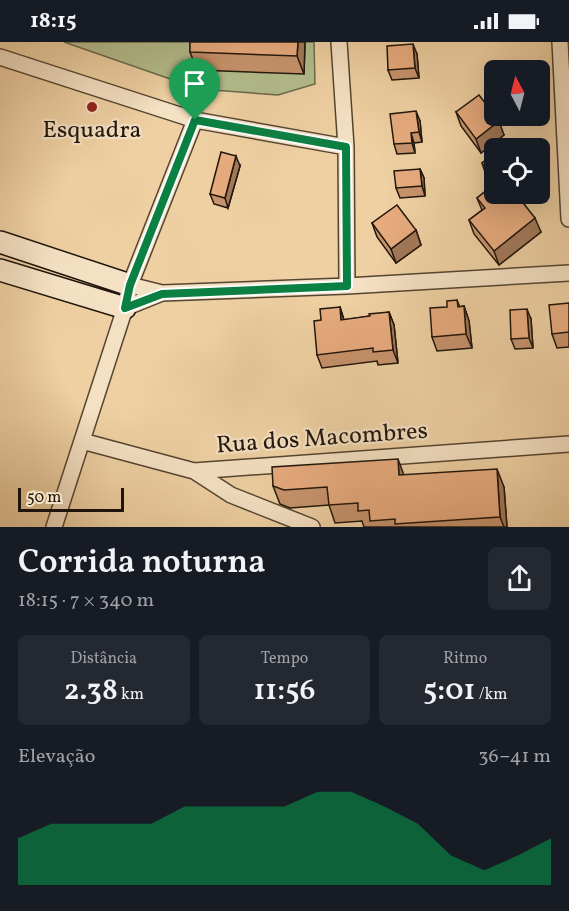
<!DOCTYPE html>
<html lang="pt">
<head>
<meta charset="utf-8">
<style>
  :root { --surface:#171b24; --page:#242831; --text:#f1f3f6; --muted:#9ea1a6; --accent:#0b8043 }
  body { margin:0; font-family:Vollkorn,serif; background:var(--page); color:var(--text); height:100vh; display:flex; flex-direction:column; font-size:22px; white-space:nowrap }
  * { box-sizing:border-box; margin:0 }
  p { font-size:20px; color:var(--muted) }
  .icon { flex:none; width:33px; height:33px; fill:none; stroke:currentColor; stroke-width:2; stroke-linecap:round; stroke-linejoin:round }
  .map { position:relative; height:485px; overflow:hidden }
  .drawer { display:flex; flex-direction:column; background:var(--surface); flex:1 }
  .drawer>* { flex:none }
  .needle { width:39px; rotate:353deg }
  .controls { position:absolute; left:484px; top:18px; display:grid; gap:12px }
  .controls a { display:grid; place-items:center; width:66px; height:66px; border-radius:9px; background:var(--surface); box-shadow:0 6px 24px #0002; font-size:30px }
  .scale { position:absolute; left:18px; bottom:15px; width:106px; box-sizing:border-box; padding-left:6px; border:3px solid #21150b; border-top:0; font-size:16px; line-height:21px; white-space:nowrap; color:#21150b; -webkit-text-stroke:4px #f4e0c3; paint-order:stroke }
  .pin { position:absolute; display:grid; place-items:center; width:51px; height:51px; color:#fff; margin:-62px -26px; border-radius:50% 50% 50% 0; rotate:-45deg; box-shadow:0 0 6px #0007 }
  .pin .icon { rotate:45deg }
  .round { display:grid; place-items:center; flex:none; width:63px; height:63px; border-radius:9px; background:var(--page) }
  .overview { display:flex; align-items:center; justify-content:space-between; height:102px; padding:0 18px }
  h1 { font-size:33px; font-weight:600; line-height:45px }
  .metrics { display:grid; grid-template-columns:repeat(3,1fr); gap:9px; height:102px; padding:6px 18px }
  .metrics div { display:grid; align-content:center; border-radius:9px; background:var(--page); text-align:center }
  .metrics b { font-size:30px; font-weight:600 }
  .metrics small { font-size:16px; font-weight:400 }
  .metrics p { font-size:16px }
  .chart { height:168px; padding:12px 18px }
  .chart p { display:flex; justify-content:space-between }
  .chart svg { width:100%; height:108px; margin-top:6px; fill:var(--accent); opacity:.7 }
  .status { display:flex; justify-content:space-between; align-items:center; height:42px; padding:0 30px; background:var(--surface); direction:ltr }
  .status svg { height:16px; fill:currentColor }
  .map>svg:first-child { display:block }
  .park { fill:#b2bc8b; stroke:#6a684b; stroke-width:1.5 }
  .lines { fill:none; stroke-linecap:round; stroke-linejoin:round }
  .minor-casing { stroke:#544431; stroke-width:18 }
  .secondary-casing { stroke:#21150b; stroke-width:24 }
  .minor { stroke:#f4e0c3; stroke-width:15 }
  .secondary { stroke:#f4e0c3; stroke-width:21 }
  .wall { fill:#c7936c; stroke:#21150b; stroke-width:1.5 }
  .shaded-wall { fill:#a27858; stroke:#21150b; stroke-width:1.5 }
  .building { fill:#e7ab7e; stroke:#21150b; stroke-width:1.5 }
  .route-casing { stroke:#fff; stroke-width:12 }
  .route { stroke:#0b8043; stroke-width:8 }
  .poi-dot { fill:#8f2418; stroke:#f4e0c3; stroke-width:2 }
  .labels { text-anchor:middle; dominant-baseline:central; stroke-width:4.5; stroke-linejoin:round; paint-order:stroke }
  .poi-label { font-size:24px; fill:#21150b; stroke:#f4e0c3 }
  .street-label { font-size:24px; fill:#21150b; stroke:#f4e0c3 }
</style>
</head>
<body>
<div class="status"><b>18:15</b><svg viewBox="0 0 49 12"><path d="M0 12V9h3v3zM5 12V6h3v6zM10 12V3h3v9zM15 12V0h3v12zM26 1h20v11H26zM47 4h2v5h-2z"/></svg></div>
<div class="map">
<svg width="569" height="485" viewBox="0 0 569 485">
  <rect width="100%" height="100%" fill="#eed0a3"/>
  <filter id="stains"><feTurbulence type="fractalNoise" baseFrequency=".00333" numOctaves="4"/><feColorMatrix values="0 0 0 0 .2 0 0 0 0 .09 0 0 0 0 .02 0 0 0 .5 -.17"/></filter>
  <radialGradient id="worn" r=".72"><stop offset=".6" stop-color="#630" stop-opacity="0"/><stop offset="1" stop-color="#630" stop-opacity=".3"/></radialGradient>
  <path class="park" d="M64 0H314L315 42 278 53 199 47Z"/>
  <g class="lines">
    <g class="minor-casing">
      <path id="minor" d="M339 0 346 105 347 244
        M560 0 569 177
        M0 15 195 78 346 105
        M130 243 162 251 347 244 569 231
        M125 266 162 251
        M82 399 194 429 569 402
        M194 429 231 453 312 485
        M54 485 125 266 130 243 195 78"/>
    </g>
    <g class="secondary-casing">
      <path id="secondary" d="M0 200 130 243
        M0 228 125 266"/>
    </g>
    <use href="#minor" class="minor"/>
    <use href="#secondary" class="secondary"/>
  </g>
  <path class="wall" d="M190 0H305L304 32 197 28 190 10Z
    M417 12 419 36 392 38 388 28Z
    M456 70 504 93 481 111 461 84Z
    M420 79 422 100 414 101 415 111 397 112 394 102Z
    M495 111V152H534L523 160 541 190 499 223 474 192 469 178 482 168 477 156 493 143 487 136 482 121Z
    M240 124 228 166 214 162 210 152Z
    M420 127 424 136 425 154 400 156 396 146Z
    M372 181 416 188 421 203 396 221 377 195Z
    M457 258 460 265 464 264 469 279 472 306 437 309 432 295 447 265Z
    M569 261V305L557 306 552 292Z
    M340 265 344 278 370 274 389 270 394 283 398 321 378 323 377 319 322 326 317 313 321 278Z
    M531 277 533 306 515 307 511 297Z
    M403 433 504 445 507 485H364L362 479 335 481 329 463 290 466 280 462 273 444Z"/>
  <path class="shaded-wall" d="M298 0H305L304 32 297 14Z
    M413 2 417 12 419 36 415 26Z
    M416 69 420 79 422 100 419 90Z
    M499 79 504 93 481 111 476 97Z
    M411 91 414 101 415 111 412 101Z
    M236 114 240 124 228 166 225 156Z
    M420 127 424 136 425 154 422 144Z
    M515 152H534L520 163Z
    M535 176 541 190 499 223 494 209Z
    M416 188 421 203 396 221 391 207Z
    M464 264 469 279 472 306 466 292Z
    M340 265 344 278H341Z
    M527 267 531 277 533 306 529 296Z
    M389 270 394 283 398 321 393 308Z
    M398 417 405 436 399 433Z
    M497 427 504 445 507 485H504L500 475Z"/>
  <path class="building" d="M190 0H298L297 14 190 10Z
    M413 2 415 26 388 28 387 4Z
    M479 53 499 79 476 97 456 70Z
    M416 69 419 90 411 91 412 101 394 102 390 72Z
    M506 102 509 106H501Z
    M221 110 236 114 225 156 210 152Z
    M495 111V138L482 121Z
    M420 127 422 144 396 146 394 129Z
    M495 142V152H516L535 176 494 209 469 178 485 166 477 156Z
    M397 163 416 188 391 207 372 181Z
    M457 258 458 265 464 264 466 292 432 295 430 266 447 265V259Z
    M569 261V290L552 292 549 263Z
    M340 265 341 278 370 274 369 272 389 270 393 308 373 310V306L317 313 314 279 321 278 320 267Z
    M527 267 529 296 511 297 510 268Z
    M398 417 399 433 497 427 500 475 395 482V477L370 479 369 468 358 469V461L329 463 327 445 284 448 273 444 272 425Z"/>
  <g class="lines">
    <g class="route-casing">
      <path id="route" d="M195 78 346 105 347 244 162 252 125 266 130 243Z"/>
    </g>
    <use href="#route" class="route"/>
  </g>
  <circle class="poi-dot" cx="92" cy="65" r="6"/>
  <g class="labels">
    <g class="poi-label">
      <text x="92" y="89">Esquadra</text>
    </g>
    <g class="street-label">
      <text transform="translate(322 397) rotate(-4)">Rua dos Macombres</text>
    </g>
  </g>
  <rect width="100%" height="100%" filter="url(#stains)"/>
  <rect width="100%" height="100%" fill="url(#worn)"/>
</svg>
<div class="controls">
<a><svg class="needle" viewBox="-14 -14 28 28"><path d="M0-13l5 13h-10z" fill="#e53935"/><path d="M0 13l5-13h-10z" fill="#9ea1a6"/></svg></a>
<a><svg class="icon" aria-label="locate" viewBox="0 0 24 24"><circle cx="12" cy="12" r="6"/><path d="M12 2v4M12 18v4M2 12h4M18 12h4"/></svg></a>
</div>
<div class="scale">50 m</div>
<div class="pin" style="left:195px;top:78px;background:#1e9e55"><svg class="icon" aria-label="arrive" viewBox="0 0 24 24"><path d="M6 21V4h12l-3 4 3 4H6"/></svg></div>
</div>
<section class="drawer">
<div class="overview"><div><h1>Corrida noturna</h1><p>18:15 · 7 × 340 m</p></div><a class="round"><svg class="icon" aria-label="share" viewBox="0 0 24 24"><path d="M12 15V3M7 8l5-5 5 5M5 13v7h14v-7"/></svg></a></div>
<div class="metrics">
<div><p>Distância</p><b>2.38<small> km</small></b></div>
<div><p>Tempo</p><b>11:56</b></div>
<div><p>Ritmo</p><b>5:01<small> /km</small></b></div>
</div>
<div class="chart"><p><span>Elevação</span>36–41 m</p>
<svg viewBox="0 0 160 44" preserveAspectRatio="none"><path d="M0 44V25L10 19L20 19L30 19L40 19L50 12L60 12L70 12L80 12L90 6L100 6L110 12L120 19L130 32L140 38L150 32L160 25V44z"/></svg>
</div>
</section>
</body>
</html>
